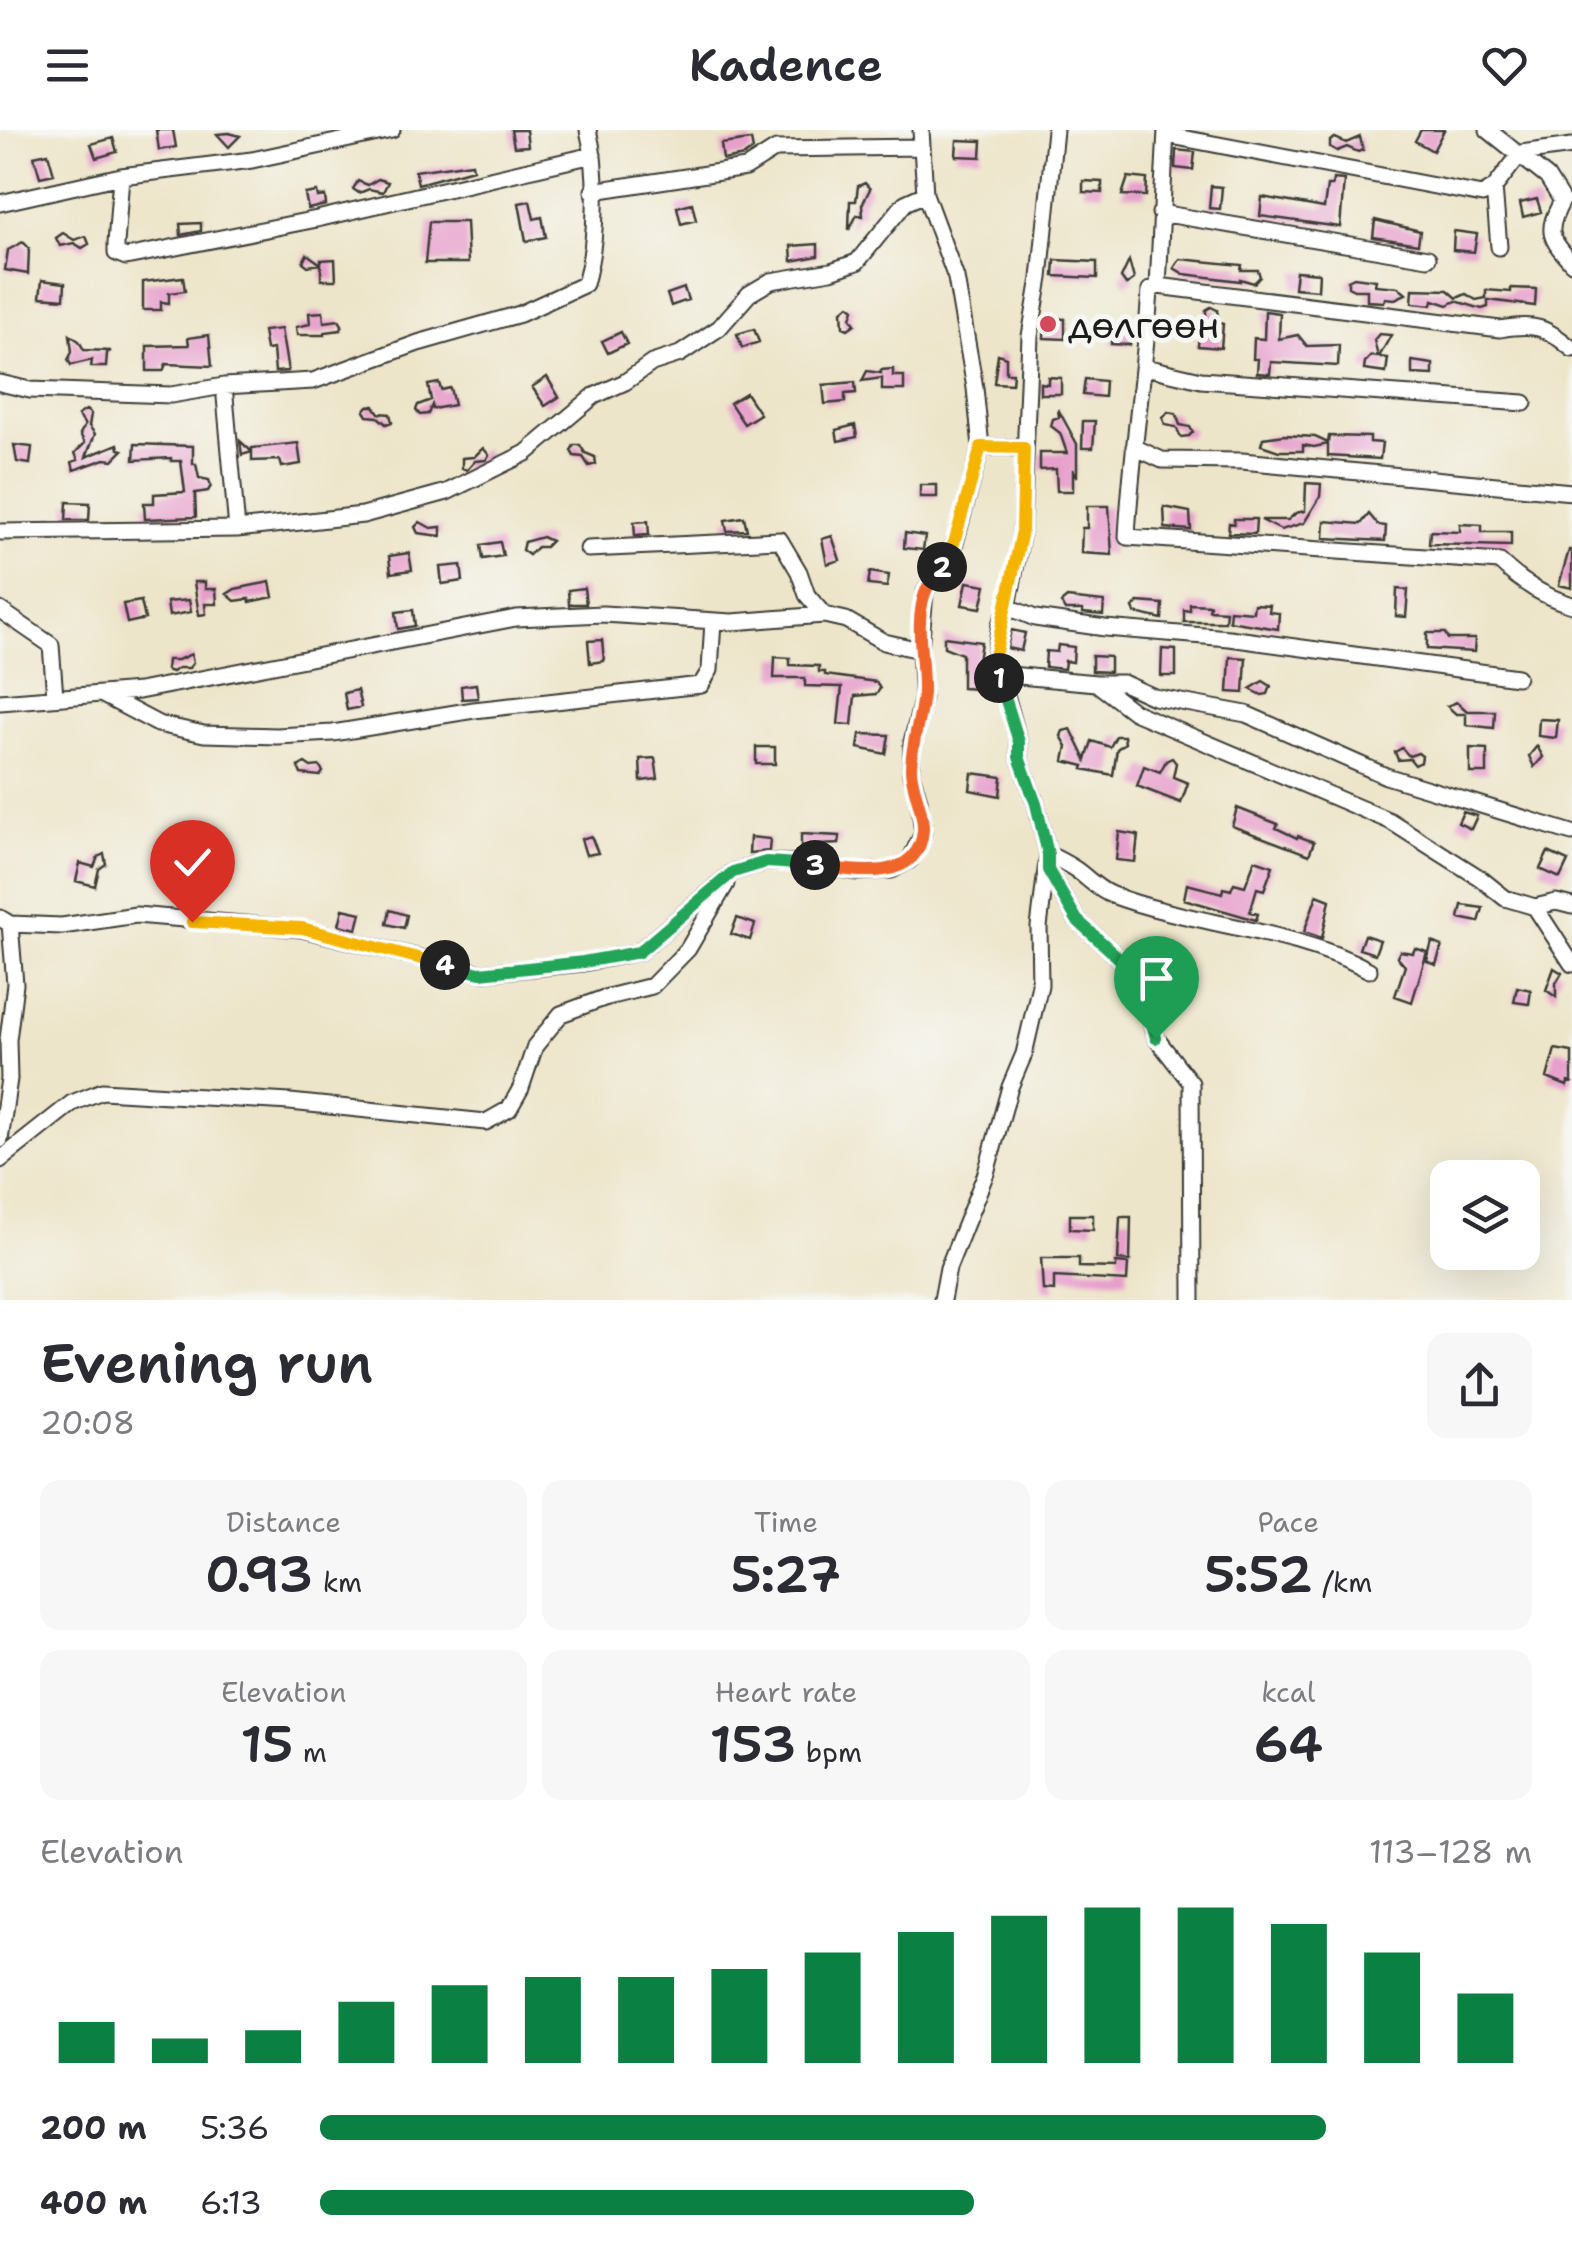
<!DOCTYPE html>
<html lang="en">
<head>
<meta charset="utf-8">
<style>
  :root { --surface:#fff; --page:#f7f7f7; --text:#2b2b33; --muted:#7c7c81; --accent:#0b8043 }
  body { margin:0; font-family:"Shantell Sans",sans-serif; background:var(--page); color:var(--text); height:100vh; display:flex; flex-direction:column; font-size:38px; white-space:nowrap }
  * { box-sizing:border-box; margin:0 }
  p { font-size:32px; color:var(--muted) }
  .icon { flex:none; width:55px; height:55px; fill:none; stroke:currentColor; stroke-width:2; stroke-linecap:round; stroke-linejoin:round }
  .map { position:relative; height:1170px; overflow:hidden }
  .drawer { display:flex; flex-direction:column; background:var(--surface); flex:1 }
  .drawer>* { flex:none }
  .tools { position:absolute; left:1430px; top:1030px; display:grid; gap:20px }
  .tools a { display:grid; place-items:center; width:110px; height:110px; border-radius:20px; background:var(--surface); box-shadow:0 10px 40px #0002; font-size:50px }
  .pin { position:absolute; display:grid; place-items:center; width:85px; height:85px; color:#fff; margin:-102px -42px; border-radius:50% 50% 50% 0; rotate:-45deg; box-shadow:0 0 10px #0007 }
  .pin .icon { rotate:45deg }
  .km { position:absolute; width:50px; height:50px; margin:-25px; border-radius:50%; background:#222; color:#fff; font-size:28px; line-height:50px; text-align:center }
  .round { display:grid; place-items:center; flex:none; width:105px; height:105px; border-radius:20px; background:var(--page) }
  .headline { display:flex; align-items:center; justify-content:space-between; height:170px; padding:0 40px }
  h1 { font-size:55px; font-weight:600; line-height:75px }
  .figures { display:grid; grid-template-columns:repeat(3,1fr); gap:15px; height:170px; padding:10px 40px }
  .figures div { display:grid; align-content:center; border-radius:20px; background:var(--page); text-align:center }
  .figures b { font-size:50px; font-weight:600 }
  .figures small { font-size:28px; font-weight:400 }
  .figures p { font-size:28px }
  .chart { height:280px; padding:20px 40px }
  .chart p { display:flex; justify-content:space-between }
  .chart svg { width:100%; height:180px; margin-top:10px; stroke:var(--accent); stroke-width:6 }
  ul { padding:0 40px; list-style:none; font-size:32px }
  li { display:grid; grid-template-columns:160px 120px 1fr; align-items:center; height:75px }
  li i { height:25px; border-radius:12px; background:var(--accent) }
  header { display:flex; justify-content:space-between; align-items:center; height:130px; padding:0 40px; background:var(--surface); font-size:45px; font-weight:600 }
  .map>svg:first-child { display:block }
  .building { fill:#e79fcc }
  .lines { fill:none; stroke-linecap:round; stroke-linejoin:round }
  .minor-casing { stroke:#3b3a36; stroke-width:19 }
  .minor { stroke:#fff; stroke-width:15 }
  .split-1-casing { stroke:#fff; stroke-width:20 }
  .split-2-casing { stroke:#fff; stroke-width:20 }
  .split-3-casing { stroke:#fff; stroke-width:20 }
  .split-4-casing { stroke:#fff; stroke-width:20 }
  .split-5-casing { stroke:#fff; stroke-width:20 }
  .split-1 { stroke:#22a559; stroke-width:12 }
  .split-2 { stroke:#f5b400; stroke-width:12 }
  .split-3 { stroke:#f0652b; stroke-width:12 }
  .split-4 { stroke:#22a559; stroke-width:12 }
  .split-5 { stroke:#f5b400; stroke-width:12 }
  .poi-dot { fill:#d1495b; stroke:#f6f6f2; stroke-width:4 }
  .labels { text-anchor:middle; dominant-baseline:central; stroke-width:10; stroke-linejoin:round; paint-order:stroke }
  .poi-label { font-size:38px; fill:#1c1c1c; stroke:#f6f6f2; text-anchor:start }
</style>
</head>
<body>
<header><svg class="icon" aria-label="menu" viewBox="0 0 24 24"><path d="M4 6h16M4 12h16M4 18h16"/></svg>Kadence<svg class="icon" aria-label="heart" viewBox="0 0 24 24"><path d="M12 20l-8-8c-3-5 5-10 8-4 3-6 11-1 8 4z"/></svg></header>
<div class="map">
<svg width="1572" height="1170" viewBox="0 0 1572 1170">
  <rect width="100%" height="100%" fill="#f6f6f2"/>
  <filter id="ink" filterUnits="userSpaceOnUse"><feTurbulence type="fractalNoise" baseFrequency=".01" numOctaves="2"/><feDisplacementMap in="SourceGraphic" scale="20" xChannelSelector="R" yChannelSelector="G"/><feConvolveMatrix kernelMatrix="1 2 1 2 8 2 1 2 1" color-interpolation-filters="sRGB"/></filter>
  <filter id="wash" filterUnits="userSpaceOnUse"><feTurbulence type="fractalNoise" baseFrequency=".0048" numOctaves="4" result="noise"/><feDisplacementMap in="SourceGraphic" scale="40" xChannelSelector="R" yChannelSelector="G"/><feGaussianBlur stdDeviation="2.25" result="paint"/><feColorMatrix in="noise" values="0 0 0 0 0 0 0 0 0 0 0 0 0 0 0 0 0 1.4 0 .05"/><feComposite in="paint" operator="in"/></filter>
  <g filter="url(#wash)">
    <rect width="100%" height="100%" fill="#ede5c9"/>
    <g id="blocks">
      <path class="building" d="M156 0H173L176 17 159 20Z
        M511 0H526L528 16 514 17Z
        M1421 0H1444L1433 21 1415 11Z
        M229 3 240 6 229 17 217 4Z
        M1360 7 1363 20 1358 22 1347 17 1337 21 1330 17V11L1335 8 1346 13Z
        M113 8 117 22 96 28 91 14Z
        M751 10 753 20 744 26 723 30 721 14Z
        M957 10 982 11 981 27 956 26Z
        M1176 20 1195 22 1193 40 1175 38Z
        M48 23 54 44 40 47 34 26Z
        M472 33 473 39 418 54 415 41Z
        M1128 47 1147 49 1146 66 1122 65Z
        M378 49 388 52 383 62 369 59 359 63 353 59 358 51 368 55Z
        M1333 49 1344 50 1340 97 1260 86 1262 67 1324 78 1327 56H1332Z
        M1083 51 1102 52V63L1083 62Z
        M865 53 870 59 862 75 863 86 857 85 849 100 850 71H856L858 56Z
        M1211 56 1222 57 1220 79 1209 78Z
        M317 62 318 67 325 66 326 75 308 79 305 64Z
        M1537 69 1541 82 1523 87 1520 73Z
        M530 71 534 89 542 87 546 107 526 111 519 73Z
        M692 73 696 90 681 94 677 77Z
        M1375 90 1420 101 1418 114 1373 107Z
        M429 92H466L468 133H425Z
        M201 93V101L181 105 180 94Z
        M1454 101 1477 104 1474 122 1453 120Z
        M63 103 74 110 86 106 89 114 82 118 74 113 60 116 56 108Z
        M23 112 29 118 28 144 5 140 8 120Z
        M818 114V126L792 131 791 116Z
        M307 124 321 134V130L335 129 336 150H321V134L308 136 303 132Z
        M1180 129 1242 135 1241 140H1258L1260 147 1254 153 1240 149V151L1184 144 1174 138Z
        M1055 130 1097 132V148L1054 146Z
        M1129 131 1134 149 1126 155 1121 148Z
        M1296 141 1319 143 1318 160 1294 158Z
        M183 147 185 161 169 163V173L161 172V180H143V152Z
        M1354 147 1376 150 1375 155 1398 157 1406 164 1395 169 1385 168 1384 172 1367 171V160H1354L1348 157V150Z
        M42 150 65 153 64 169 40 167Z
        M684 158 688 170 671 176 667 164Z
        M1511 158 1536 159 1535 176 1488 170V177L1482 179 1456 171 1448 175 1433 170 1432 175 1412 173 1413 159 1448 160 1457 168 1466 164 1476 170 1486 168V160L1511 162Z
        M849 175 854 179 851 188 855 194 848 199 843 197 842 181Z
        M1211 177 1217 180 1219 193 1223 194 1221 218 1198 216 1200 192H1206V180Z
        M1265 181 1280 183 1279 209 1298 205 1307 216 1339 215 1338 236 1271 232 1270 244 1257 243 1258 229H1253L1254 208 1264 209Z
        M323 182 324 192 339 190 342 195 341 200 325 202V205H297L296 197 310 194 309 183Z
        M1045 188 1065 189V209L1044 208Z
        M281 199 288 241 275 242 273 219 266 220 263 201Z
        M754 199 759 212 742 218 737 204Z
        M1113 199 1131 200 1130 215 1111 214Z
        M621 202 627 214 608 223 602 211Z
        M1379 204 1391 205 1379 227 1388 228 1386 243 1364 240 1365 232 1371 226 1378 227 1374 210Z
        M70 205 79 211 84 220 111 221 107 223 106 237H91L92 230 71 235 68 230 72 222Z
        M209 205 212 236 166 234 163 241H147V216L189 215 188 208Z
        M998 224 1006 227V243H1013L1012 254 994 253Z
        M1412 231 1433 234V245L1412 244Z
        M893 239V246H904V260H882V248L862 251 867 241 881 243V240Z
        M547 247 559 267 545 276 532 257Z
        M1048 247 1061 248V264H1040V253L1048 254Z
        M1085 249 1105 251 1104 267 1083 265Z
        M855 252 856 263 845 264V272L825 274 823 255Z
        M439 253 441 260 450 258 454 275 433 279 432 275 428 284 420 285 416 280 418 275 431 270 428 255Z
        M746 263 760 284 744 294 730 273Z
        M368 276H374L379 283 390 284 392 292 386 294 378 287 367 286 364 281Z
        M1058 279 1077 314V347L1073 339V361H1057L1056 339 1040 340V323H1067L1060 303 1051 296 1053 289 1059 287Z
        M86 280 91 284 89 296 95 304 86 327 118 314 119 319 123 320 113 330 105 329 74 340 72 332 78 330 75 323 85 313 80 304 85 295 78 285Z
        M1168 282 1176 284 1180 295 1190 297 1193 302 1189 306 1181 307 1176 297 1165 295 1163 288Z
        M1083 291H1095L1093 318H1082Z
        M855 295 857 307 838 311 836 300Z
        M1285 305 1315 307 1328 313 1329 306 1370 307V312L1382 313 1380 329 1328 326V314L1314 317 1303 315V321H1279L1261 315 1263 308Z
        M240 311 252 322V318L298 313 301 334 282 337 280 330 252 331V322L242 325Z
        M135 314 193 316V334H196L199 348 209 350 211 356 208 361 195 363 196 387 145 389 144 373H154V364L185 362 181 331H171V328L134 330Z
        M14 315 32 317 30 334 17 332Z
        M574 315H580L585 323 595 327 596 334 589 336 583 327 574 326 571 321Z
        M483 318 489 325 486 330 475 331 467 340 462 338V328L474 327Z
        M1306 353 1321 354 1320 367 1304 393 1281 400 1261 390H1288L1296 383 1305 381Z
        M920 355H937V367H920Z
        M67 372 90 373 89 390H66Z
        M1087 376H1109L1112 425 1081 423 1082 398H1087Z
        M1164 377 1190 382 1191 400 1165 398Z
        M1369 384 1378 395 1386 396 1385 411 1324 408 1325 391 1361 394Z
        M744 387 747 400 727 401 725 390Z
        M1234 389H1256L1255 404 1228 403 1229 393 1234 394Z
        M648 391 649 405 635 406 634 392Z
        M420 392 431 398 441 397V406L418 403 415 397Z
        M1460 394 1482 395V402H1511V416L1429 414 1430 401 1460 402Z
        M905 403 925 406 923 420 904 418Z
        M832 406 840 430 827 434 822 409Z
        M542 407 551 411 545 417H537L529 425 522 420 524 412Z
        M500 412 503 426 483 429 481 415Z
        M1569 420H1572V458L1559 455Z
        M409 423 412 440 391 443 389 426Z
        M461 435 463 451 442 454 440 437Z
        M870 442 889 445 887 457 868 455Z
        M194 452H205V459H216L217 474H205L206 484 199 485Z
        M270 452 273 467 250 472 249 469 235 471 227 464 235 459Z
        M967 452 986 455 981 478 962 475Z
        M584 458 586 474H569L568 460Z
        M1397 459 1408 460 1406 487 1396 486Z
        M1067 468 1104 472 1103 485 1083 483V480H1065L1061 473Z
        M189 470 191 482 169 486 167 472Z
        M141 471 145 489 127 493 123 474Z
        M1138 472 1163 474 1162 489 1135 483 1133 478Z
        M1190 474 1210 475 1209 480 1226 481 1225 492H1184V480L1190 481Z
        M1254 474 1270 475 1269 482 1279 483 1278 499 1229 491 1230 480 1253 482Z
        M413 480 415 496 398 499 396 482Z
        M1011 500 1025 503 1021 521 1007 518Z
        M1427 503H1445L1448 509H1475L1474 522 1427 519Z
        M944 507 981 512 976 545H979V559L962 558V524L944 517Z
        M602 510 604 531 590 533 588 511Z
        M1058 515 1074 517 1073 532 1065 531 1064 539 1045 537 1046 521 1057 522Z
        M1162 519 1176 520V546H1161Z
        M191 524 193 533 189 538H178L172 542 166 540 167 530H178Z
        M1092 526 1110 527V542L1092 541Z
        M775 527 790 528V535L819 536V542H825V545L876 552 880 559 876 564 855 566 852 595 838 594 842 557 805 556V548H774Z
        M1230 527 1246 528 1244 563 1228 562Z
        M1263 551 1271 556 1268 564 1262 565 1250 559Z
        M476 554 478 568 462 569 461 556Z
        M357 560 361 577 347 580 344 563Z
        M1457 572 1467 581H1495L1494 598 1466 595V584H1456L1447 576Z
        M1539 589 1558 590 1556 608 1538 606Z
        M1071 599 1086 630 1092 611 1110 617 1116 606H1124L1125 613 1117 619 1113 645 1083 639 1084 636 1064 631 1067 616 1061 606 1063 601Z
        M860 604 889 605 886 624 858 618Z
        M1537 616 1543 627 1534 637 1529 626Z
        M756 617H775V634H756Z
        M1402 618 1409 626 1418 623 1422 626 1421 632 1415 635 1410 629 1398 630 1395 622Z
        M1470 618 1487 619V643H1470Z
        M655 628 658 649 641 651 640 629Z
        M1172 628 1176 633 1173 647 1188 653 1181 673 1137 656 1144 636 1160 642 1166 631Z
        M305 633 311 637 320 636 323 642 320 646 301 644 298 637Z
        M972 643 1002 647 1000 666 970 660Z
        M1237 678 1278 694 1276 698 1297 708 1298 706 1314 712 1309 725 1232 696Z
        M1463 682 1477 686 1471 699 1458 693Z
        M1119 702 1138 705 1135 732 1116 730Z
        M801 704 840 706 839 714 819 715V724L801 722Z
        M591 706 598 723 586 725 581 709Z
        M750 707 770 709 769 721 749 723Z
        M1548 722 1568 731 1560 748 1540 739Z
        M104 724 106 734 99 739 95 756 76 751 80 733 94 737 98 727Z
        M1255 730 1273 736 1264 760 1257 758 1250 782 1258 784 1256 790 1184 769 1187 754 1222 763 1223 758 1231 760 1234 753 1245 756Z
        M1317 765 1330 770 1322 808 1304 802Z
        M1462 775 1483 778 1479 792 1459 788Z
        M343 779 361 783 357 799 339 795Z
        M390 780 407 785 404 798 387 794Z
        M737 788 755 794 750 810 731 804Z
        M1364 805 1380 810 1375 824 1359 819Z
        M1432 812 1442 816 1436 835 1427 831Z
        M1415 818 1427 822 1412 872 1395 866 1405 836 1397 827 1400 821 1413 823Z
        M1554 838 1562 843 1556 853V867L1546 860Z
        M1517 857 1531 860 1529 874 1514 872Z
        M1555 919 1572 922V953L1568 952 1567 956 1547 948Z
        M1070 1085H1093V1100L1070 1099Z
        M1120 1087H1131L1130 1131 1118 1130Z
        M1041 1128H1079V1137L1116 1138V1133L1128 1134 1127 1151 1054 1147V1161L1043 1160Z"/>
    </g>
  </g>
  <g filter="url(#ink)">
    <use href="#blocks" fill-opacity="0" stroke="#3b3a36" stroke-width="2.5"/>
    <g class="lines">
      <g class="minor-casing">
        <path id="minor" d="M921 0 925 64 956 148 975 258 981 317
          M1166 0 1158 156 1150 160C1145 243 1131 324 1127 407L1500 432C1522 453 1543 466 1572 475
          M1488 0 1547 47 1562 71C1545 102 1550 108 1572 133
          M1166 5 1482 65 1494 58 1521 23 1572 16
          M121 46 116 114V123L126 127 317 89 593 25
          M1494 58 1499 117
          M593 61 746 38 776 19 921 17
          M0 73 121 46 252 30 392 0
          M1160 83 1428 128
          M1158 156 1500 199C1533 193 1546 196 1572 219
          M1145 237 1201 250 1524 273
          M0 253 30 260 171 265 224 256 313 251 418 213 520 184 585 154C597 112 599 42 588 0
          M224 256 237 399
          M1134 317 1162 330 1242 331 1572 362
          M0 402 237 399 363 385 447 362 526 323 594 266 625 252 652 233 680 224 719 198 749 164 771 151 831 141 857 132 905 73 925 64
          M588 419 780 410 799 442 807 465 824 485 846 490 884 512 920 520 925 462 955 413 981 317 1024 318
          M1008 477 1035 488 1105 498 1229 508 1517 547
          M0 480 51 515 55 567
          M998 544 1096 553 1134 582 1390 691 1480 748 1505 768 1535 777 1556 772 1572 776
          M1096 553H1123L1154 567 1246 584 1386 646 1572 703
          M103 565 158 594 204 604 277 606 333 603 474 580 701 555 710 540 713 491
          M0 572 139 561 516 488 603 484 732 492 824 485
          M1048 724C1057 729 1066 733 1075 739 1087 747 1098 760 1112 765 1195 796 1291 798 1369 840
          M1048 740 1077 790 1121 830 1146 871 1156 908 1191 953 1192 1170
          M1535 777 1572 834
          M0 788 10 794 62 796 136 785 302 799 481 843 583 833 639 822 733 742 766 732 803 733 856 742 892 740 910 730 923 703 919 670 911 644 912 612 923 567 920 520
          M0 1010 9 949 8 910 15 854 10 794
          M0 1030 72 973 102 961 290 972 486 992 509 979 521 958 535 916 561 884 604 868 652 856 688 819 726 754
          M942 1170 948 1138 986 1043 1010 957 1024 924 1040 855 1039 797 1048 724 1036 674 1019 627V612L995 525 1000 494 1008 477 1022 401 1030 206 1040 148 1055 0"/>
      </g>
      <use href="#minor" class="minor"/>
    </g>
  </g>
  <g class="lines" filter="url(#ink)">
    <g class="split-1-casing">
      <path id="split-1" d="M999 548 1019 612V627L1036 674 1048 724V740L1077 790 1121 830 1146 871 1156 908"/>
    </g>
    <g class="split-2-casing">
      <path id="split-2" d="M942 437 954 413 981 317 1024 318 1022 401 995 526 999 548"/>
    </g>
    <g class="split-3-casing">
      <path id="split-3" d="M815 735C851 741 919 755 923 700 924 679 912 660 911 640 911 613 921 589 923 563 924 530 914 495 925 463 928 454 937 445 942 437"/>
    </g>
    <g class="split-4-casing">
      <path id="split-4" d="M445 835 480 843 583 832 639 822 733 742 766 732 815 735"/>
    </g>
    <g class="split-5-casing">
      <path id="split-5" d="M192 792 302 798 445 835"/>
    </g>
    <use href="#split-1" class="split-1"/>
    <use href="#split-2" class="split-2"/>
    <use href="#split-3" class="split-3"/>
    <use href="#split-4" class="split-4"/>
    <use href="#split-5" class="split-5"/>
  </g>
  <circle class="poi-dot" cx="1048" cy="194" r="10"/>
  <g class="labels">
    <g class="poi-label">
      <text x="1068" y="194">дөлгөөн</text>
    </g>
  </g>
</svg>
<div class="tools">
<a><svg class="icon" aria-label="layers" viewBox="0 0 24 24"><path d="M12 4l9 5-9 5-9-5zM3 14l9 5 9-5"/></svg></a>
</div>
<div class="pin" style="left:1156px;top:908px;background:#1e9e55"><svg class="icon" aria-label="arrive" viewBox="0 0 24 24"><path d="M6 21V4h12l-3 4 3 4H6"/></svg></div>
<div class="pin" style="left:192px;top:792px;background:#d93025"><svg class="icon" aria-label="check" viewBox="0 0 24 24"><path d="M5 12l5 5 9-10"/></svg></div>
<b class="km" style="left:999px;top:548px">1</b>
<b class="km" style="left:942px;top:437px">2</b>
<b class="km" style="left:815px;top:735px">3</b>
<b class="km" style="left:445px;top:835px">4</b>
</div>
<section class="drawer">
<div class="headline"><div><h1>Evening run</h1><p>20:08</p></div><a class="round"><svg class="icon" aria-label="share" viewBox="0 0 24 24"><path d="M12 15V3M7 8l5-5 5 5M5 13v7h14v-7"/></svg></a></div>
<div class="figures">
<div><p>Distance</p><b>0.93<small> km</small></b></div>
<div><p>Time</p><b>5:27</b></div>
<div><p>Pace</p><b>5:52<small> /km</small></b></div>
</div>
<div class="figures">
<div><p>Elevation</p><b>15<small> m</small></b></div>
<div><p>Heart rate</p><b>153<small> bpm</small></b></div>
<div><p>kcal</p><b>64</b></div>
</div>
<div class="chart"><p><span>Elevation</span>113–128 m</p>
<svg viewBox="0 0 160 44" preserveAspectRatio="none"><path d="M5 44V34M15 44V38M25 44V36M35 44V29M45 44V25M55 44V23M65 44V23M75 44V21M85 44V17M95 44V12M105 44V8M115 44V6M125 44V6M135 44V10M145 44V17M155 44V27"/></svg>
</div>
<ul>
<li><b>200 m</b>5:36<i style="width:83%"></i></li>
<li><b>400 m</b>6:13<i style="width:54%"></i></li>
</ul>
</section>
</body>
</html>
